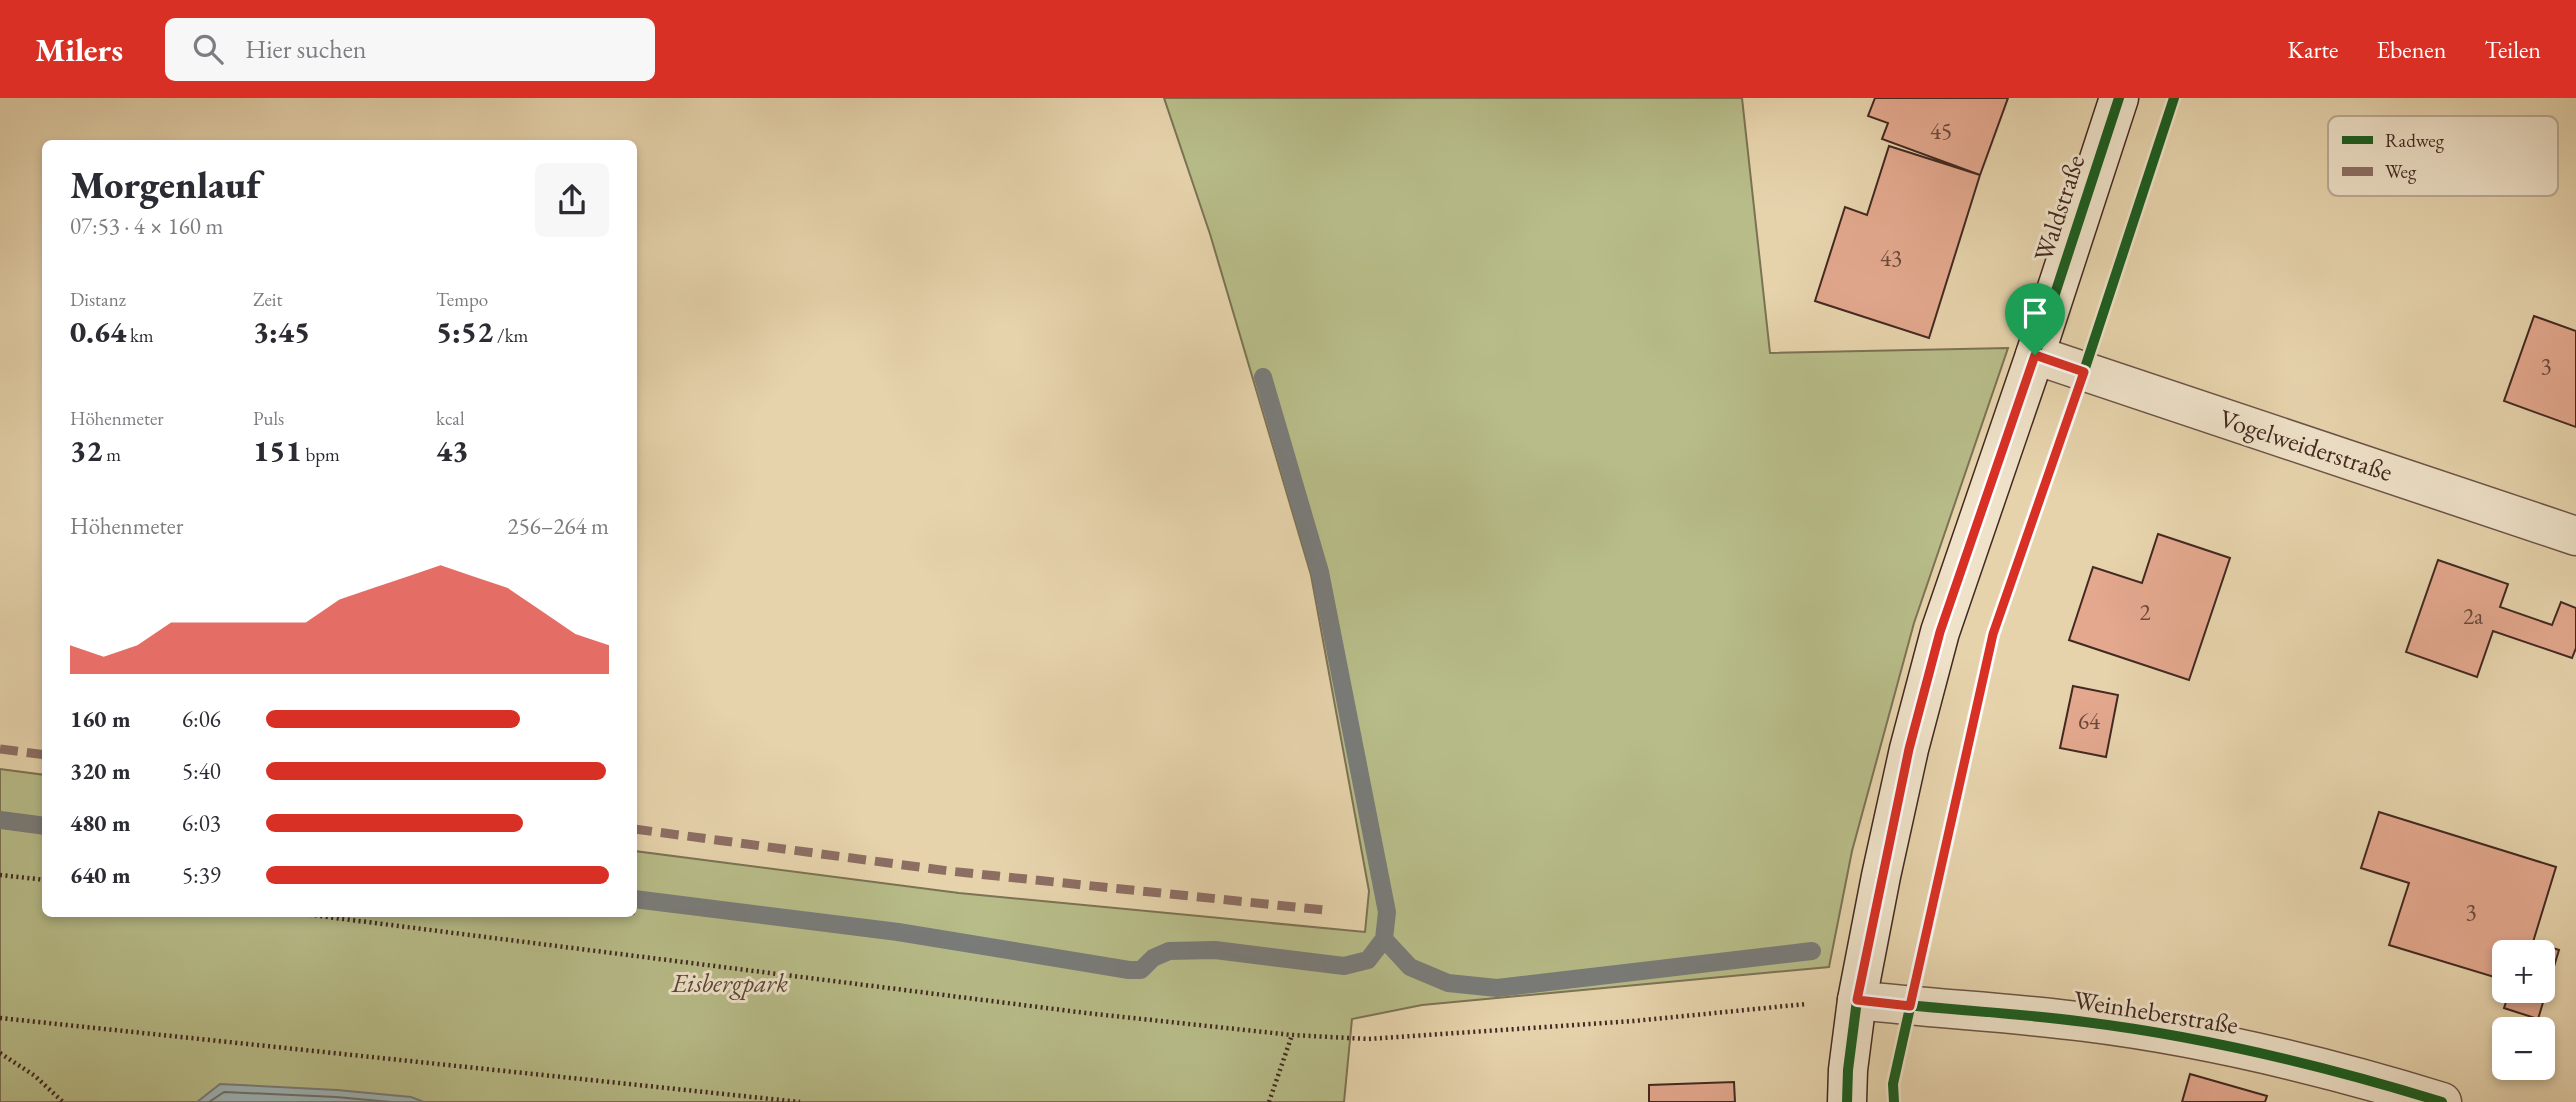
<!DOCTYPE html>
<html lang="de">
<head>
<meta charset="utf-8">
<style>
  :root { --surface:#fff; --page:#f7f7f7; --text:#2b2b33; --muted:#7c7c81; --accent:#d93025 }
  body { margin:0; font-family:"EB Garamond",serif; background:var(--page); color:var(--text); height:100vh; display:flex; flex-direction:column; font-size:26px; white-space:nowrap }
  * { box-sizing:border-box; margin:0 }
  p { font-size:23px; color:var(--muted) }
  .icon { flex:none; width:38px; height:38px; fill:none; stroke:currentColor; stroke-width:2; stroke-linecap:round; stroke-linejoin:round }
  .map { position:relative; flex:1; overflow:hidden }
  .sheet { position:absolute; left:42px; top:42px; width:595px; height:777px; display:flex; flex-direction:column; background:var(--surface); border-radius:10px; box-shadow:0 4px 10px #0003 }
  .sheet>* { flex:none }
  .controls { position:absolute; left:2492px; top:842px; display:grid; gap:14px }
  .controls a { display:grid; place-items:center; width:63px; height:63px; border-radius:10px; background:var(--surface); box-shadow:0 4px 10px #0003; font-size:35px }
  .pin { position:absolute; display:grid; place-items:center; width:60px; height:60px; color:#fff; margin:-72px -30px; border-radius:50% 50% 50% 0; rotate:-45deg; box-shadow:0 0 7px #0007 }
  .pin .icon { rotate:45deg }
  .round { display:grid; place-items:center; flex:none; width:74px; height:74px; border-radius:10px; background:var(--page) }
  .overview { display:flex; align-items:center; justify-content:space-between; height:119px; padding:0 28px }
  h1 { font-size:38px; font-weight:800; line-height:52px }
  .figures { display:grid; grid-template-columns:repeat(3,1fr); gap:10px; height:119px; padding:7px 28px }
  .figures div { display:grid; align-content:center }
  .figures b { font-size:30px; font-weight:800 }
  .figures small { font-size:19px; font-weight:400 }
  .figures p { font-size:19px }
  .chart { height:196px; padding:14px 28px }
  .chart p { display:flex; justify-content:space-between }
  .chart svg { width:100%; height:126px; margin-top:7px; fill:var(--accent); opacity:.7 }
  ul { padding:0 28px; list-style:none; font-size:23px }
  li { display:grid; grid-template-columns:112px 84px 1fr; align-items:center; height:52px }
  li i { height:18px; border-radius:9px; background:var(--accent) }
  header { display:flex; align-items:center; gap:42px; box-sizing:border-box; height:98px; padding:0 35px; background:var(--accent); color:#fff }
  header strong { font-size:33px }
  nav { display:flex; gap:38px; margin-inline-start:auto; font-size:24px }
  .search { width:490px; height:63px; background:var(--page); display:flex; align-items:center; gap:18px; box-sizing:border-box; padding:0 24px; border-radius:10px; color:var(--muted); font-size:26px }
  .map>svg:first-child { display:block }
  .green { fill:#b7bc88; stroke:#7c7254; stroke-width:2 }
  .water { fill:#9db4b6; stroke:#797c7a; stroke-width:2 }
  .lines { fill:none; stroke-linecap:round; stroke-linejoin:round }
  .shore { stroke:#706e6c; stroke-width:2 }
  .stream { stroke:#797c7a; stroke-width:18 }
  .building { fill:#e3a88e; stroke:#422921; stroke-width:2 }
  .street-casing { stroke:#6b5444; stroke-width:41 }
  .secondary-casing { stroke:#422921; stroke-width:41 }
  .path { stroke:#422921; stroke-width:4.5; stroke-dasharray:2 3.5; stroke-linecap:butt }
  .street { stroke:#efe2c9; stroke-width:38 }
  .secondary { stroke:#efe2c9; stroke-width:38 }
  .quiet { stroke:#8d6e63; stroke-width:9; stroke-dasharray:18 9; stroke-linecap:butt }
  .cycleway-casing { stroke:#efe2c9; stroke-width:15 }
  .cycleway { stroke:#1b5e20; stroke-width:10 }
  .route-casing { stroke:#fff; stroke-width:14 }
  .route { stroke:#d93025; stroke-width:9 }
  .labels { text-anchor:middle; dominant-baseline:central; stroke-width:6; stroke-linejoin:round; paint-order:stroke }
  .number-label { font-size:23px; fill:#6a493c }
  .street-label { font-size:26px; fill:#422921; stroke:#efe2c9 }
  .park-label { font-size:26px; font-style:italic; fill:#594636; stroke:#efe2c9 }
  .key { fill:#efe2c9; stroke:#bbaa97; stroke-width:2 }
  .key-label { font-size:19px; fill:#422921 }
</style>
</head>
<body>
<header>
<strong>Milers</strong>
<div class="search"><svg class="icon" aria-label="search" viewBox="0 0 24 24"><circle cx="10" cy="10" r="6"/><path d="M15 15l6 6"/></svg>Hier suchen</div>
<nav><a>Karte</a><a>Ebenen</a><a>Teilen</a></nav>
</header>
<div class="map">
<svg width="2576" height="1004" viewBox="0 0 2576 1004">
  <rect width="100%" height="100%" fill="#e6d3ac"/>
  <filter id="stains"><feTurbulence type="fractalNoise" baseFrequency=".00286" numOctaves="4"/><feColorMatrix values="0 0 0 0 .2 0 0 0 0 .09 0 0 0 0 .02 0 0 0 .5 -.17"/></filter>
  <radialGradient id="worn" r=".72"><stop offset=".6" stop-color="#630" stop-opacity="0"/><stop offset="1" stop-color="#630" stop-opacity=".3"/></radialGradient>
  <path class="green" d="M1164 0H1742L1770 255 2008 250 1914 525 1852 753 1829 869 1422 907 1352 921 1344 1004H0V671L45 677 46 816H634V753L959 795 1365 834 1369 793 1311 477 1210 136Z"/>
  <path class="water" d="M220 986 337 992 411 999 424 1004H197Z"/>
  <g class="lines">
    <path class="shore" d="M209 1004 224 994 336 999 391 1004"/>
    <path class="stream" d="M0 722 46 728
      M634 801 898 834 1129 872H1141L1153 860 1169 853 1215 852 1344 868 1368 862 1384 841 1387 814 1320 474 1263 279
      M1384 841 1410 869 1448 885 1497 890 1812 853"/>
  </g>
  <path class="building" d="M1875 0H2008L1980 77 1882 41 1888 25 1868 18Z
    M1889 48 1980 77 1929 240 1815 203 1845 109 1867 117Z
    M2534 218 2576 233V329L2504 303Z
    M2158 436 2230 460 2189 582 2069 542 2093 469 2142 485Z
    M2438 462 2508 486 2500 509 2552 527 2561 504 2576 510V550L2572 560 2493 533 2477 579 2406 554Z
    M2073 588 2118 597 2106 659 2060 650Z
    M2379 714 2556 769 2533 844 2559 852 2538 921 2504 910 2510 892H2543V854H2504V882L2389 847 2409 785 2361 770Z
    M2190 976 2267 998 2265 1004H2182Z
    M1734 984 1735 1004H1649V987Z"/>
  <g class="lines">
    <g class="street-casing">
      <path id="street" d="M2035 257 2576 438
        M1857 902C1933 911 2009 914 2085 924 2206 939 2325 968 2442 1004"/>
    </g>
    <g class="secondary-casing">
      <path id="secondary" d="M1847 1004 1848 972 1857 902 1881 778 1909 651 1940 534 2035 257 2119 0"/>
    </g>
    <path class="path" d="M0 777 46 782
      M304 816 1086 915 1292 937 1368 941 1634 923 1806 906
      M0 920 800 1004
      M0 955 35 978 63 1004
      M1269 1004 1292 937"/>
    <use href="#street" class="street"/>
    <use href="#secondary" class="secondary"/>
    <path class="quiet" d="M0 651 46 657
      M634 731 949 773 1324 812"/>
    <g class="cycleway-casing">
      <path id="cycleway" d="M1857 902C1933 911 2009 914 2085 924 2206 939 2325 968 2442 1004
        M1847 1004 1848 972 1857 902 1881 778 1909 651 1940 534 2035 257 2119 0
        M1894 1004 1893 986 1993 536 2084 273 2174 0"/>
    </g>
    <use href="#cycleway" class="cycleway"/>
  </g>
  <g class="lines">
    <g class="route-casing">
      <path id="route" d="M2035 257 2084 274 1993 536 1910 908 1857 902 1909 651 1940 534Z"/>
    </g>
    <use href="#route" class="route"/>
  </g>
  <g class="labels">
    <g class="number-label">
      <text x="1941" y="33">45</text>
      <text x="1891" y="160">43</text>
      <text x="2546" y="268">3</text>
      <text x="2145" y="514">2</text>
      <text x="2473" y="518">2a</text>
      <text x="2089" y="623">64</text>
      <text x="2471" y="814">3</text>
    </g>
    <g class="street-label">
      <text transform="translate(2059 110) rotate(-72)">Waldstraße</text>
      <text transform="translate(2306 347) rotate(18)">Vogelweiderstraße</text>
      <text transform="translate(2156 914) rotate(9)">Weinheberstraße</text>
    </g>
    <g class="park-label">
      <text x="730" y="885">Eisbergpark</text>
    </g>
  </g>
  <rect x="2328" y="18" width="230" height="80" rx="10" class="key"/>
  <rect x="2342" y="38" width="31" height="8" fill="#1b5e20"/>
  <rect x="2342" y="69" width="31" height="9" fill="#8d6e63"/>
  <g class="key-label">
    <text x="2385" y="49">Radweg</text>
    <text x="2385" y="80">Weg</text>
  </g>
  <rect width="100%" height="100%" filter="url(#stains)"/>
  <rect width="100%" height="100%" fill="url(#worn)"/>
</svg>
<div class="controls">
<a>+</a>
<a>−</a>
</div>
<div class="pin" style="left:2035px;top:257px;background:#1e9e55"><svg class="icon" aria-label="arrive" viewBox="0 0 24 24"><path d="M6 21V4h12l-3 4 3 4H6"/></svg></div>
<section class="sheet">
<div class="overview"><div><h1>Morgenlauf</h1><p>07:53 · 4 × 160 m</p></div><a class="round"><svg class="icon" aria-label="share" viewBox="0 0 24 24"><path d="M12 15V3M7 8l5-5 5 5M5 13v7h14v-7"/></svg></a></div>
<div class="figures">
<div><p>Distanz</p><b>0.64<small> km</small></b></div>
<div><p>Zeit</p><b>3:45</b></div>
<div><p>Tempo</p><b>5:52<small> /km</small></b></div>
</div>
<div class="figures">
<div><p>Höhenmeter</p><b>32<small> m</small></b></div>
<div><p>Puls</p><b>151<small> bpm</small></b></div>
<div><p>kcal</p><b>43</b></div>
</div>
<div class="chart"><p><span>Höhenmeter</span>256–264 m</p>
<svg viewBox="0 0 160 44" preserveAspectRatio="none"><path d="M0 44V34L10 38L20 34L30 26L40 26L50 26L60 26L70 26L80 18L90 14L100 10L110 6L120 10L130 14L140 22L150 30L160 34V44z"/></svg>
</div>
<ul>
<li><b>160 m</b>6:06<i style="width:74%"></i></li>
<li><b>320 m</b>5:40<i style="width:99%"></i></li>
<li><b>480 m</b>6:03<i style="width:75%"></i></li>
<li><b>640 m</b>5:39<i style="width:100%"></i></li>
</ul>
</section>
</div>
</body>
</html>
